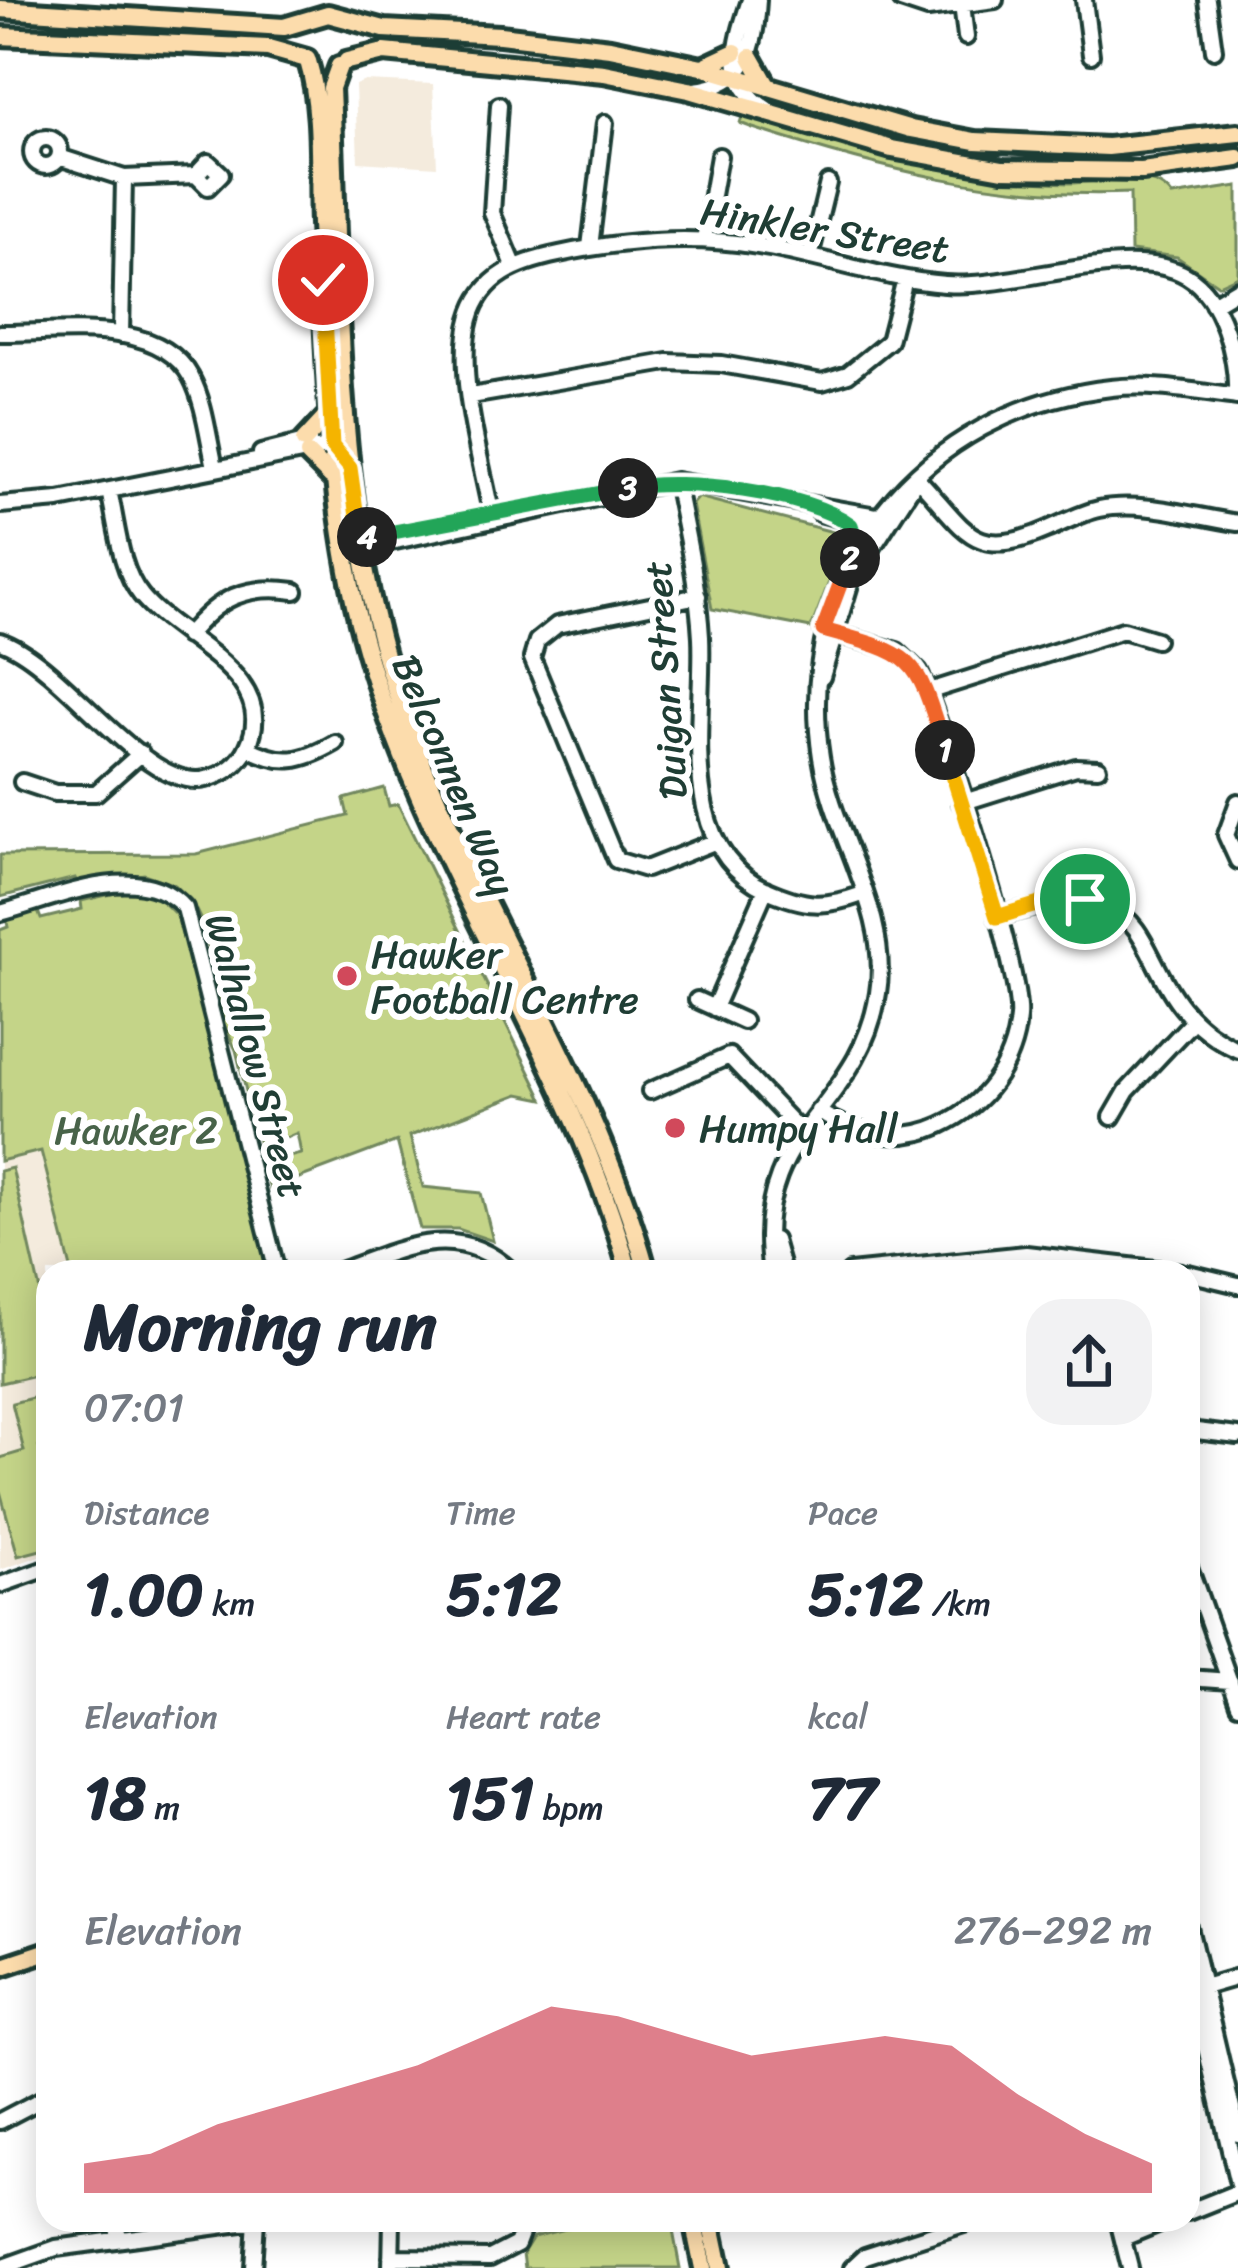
<!DOCTYPE html>
<html lang="en">
<head>
<meta charset="utf-8">
<style>
  :root { --surface:#fff; --page:#f2f2f3; --text:#1f2937; --muted:#747a83; --accent:#d1495b }
  body { margin:0; font-family:Sriracha,sans-serif; background:var(--page); color:var(--text); height:100vh; display:flex; flex-direction:column; font-size:45px; white-space:nowrap }
  * { box-sizing:border-box; margin:0 }
  p { font-size:39px; color:var(--muted) }
  .icon { flex:none; width:66px; height:66px; fill:none; stroke:currentColor; stroke-width:2; stroke-linecap:round; stroke-linejoin:round }
  .map { position:relative; flex:1; overflow:hidden }
  .drawer { position:absolute; left:36px; top:1260px; width:1164px; height:972px; display:flex; flex-direction:column; background:var(--surface); border-radius:36px; box-shadow:0 6px 30px #0003 }
  .drawer>* { flex:none }
  .pin { position:absolute; display:grid; place-items:center; width:102px; height:102px; color:#fff; margin:-51px; border:6px solid #fff; border-radius:50%; box-shadow:0 3px 12px #0007 }
  .km { position:absolute; width:60px; height:60px; margin:-30px; border-radius:50%; background:#222; color:#fff; font-size:33px; line-height:60px; text-align:center }
  .round { display:grid; place-items:center; flex:none; width:126px; height:126px; border-radius:36px; background:var(--page) }
  .overview { display:flex; align-items:center; justify-content:space-between; height:204px; padding:0 48px }
  h1 { font-size:66px; font-weight:800; line-height:90px }
  .figures { display:grid; grid-template-columns:repeat(3,1fr); gap:18px; height:204px; padding:12px 48px }
  .figures div { display:grid; align-content:center }
  .figures b { font-size:60px; font-weight:800 }
  .figures small { font-size:33px; font-weight:400 }
  .figures p { font-size:33px }
  .chart { height:336px; padding:24px 48px }
  .chart p { display:flex; justify-content:space-between }
  .chart svg { width:100%; height:216px; margin-top:12px; fill:var(--accent); opacity:.7 }
  .map>svg:first-child { display:block }
  .built { fill:#f4ebdd }
  .green { fill:#c4d488; stroke:#72885e; stroke-width:3 }
  .lines { fill:none; stroke-linecap:round; stroke-linejoin:round }
  .minor-casing { stroke:#1f3d34; stroke-width:22 }
  .major-casing { stroke:#1f3d34; stroke-width:26 }
  .minor { stroke:#fff; stroke-width:14 }
  .major { stroke:#fcdcac; stroke-width:16 }
  .split-1-casing { stroke:#fff; stroke-width:24 }
  .split-2-casing { stroke:#fff; stroke-width:24 }
  .split-3-casing { stroke:#fff; stroke-width:24 }
  .split-4-casing { stroke:#fff; stroke-width:24 }
  .split-5-casing { stroke:#fff; stroke-width:24 }
  .split-1 { stroke:#f5b400; stroke-width:15 }
  .split-2 { stroke:#f0652b; stroke-width:15 }
  .split-3 { stroke:#22a559; stroke-width:15 }
  .split-4 { stroke:#22a559; stroke-width:15 }
  .split-5 { stroke:#f5b400; stroke-width:15 }
  .poi-dot { fill:#d1495b; stroke:#fff; stroke-width:4.5 }
  .labels { text-anchor:middle; dominant-baseline:central; stroke-width:12; stroke-linejoin:round; paint-order:stroke }
  .street-label { font-size:39px; fill:#1f3d34; stroke:#fff }
  .poi-label { font-size:39px; fill:#1f3d34; stroke:#fff; text-anchor:start }
  .park-label { font-size:39px; fill:#486349; stroke:#fff }
</style>
</head>
<body>
<div class="map">
<svg width="1238" height="2268" viewBox="0 0 1238 2268">
  <rect width="100%" height="100%" fill="#fff"/>
  <filter id="ink" filterUnits="userSpaceOnUse"><feTurbulence type="fractalNoise" baseFrequency=".00833" numOctaves="2"/><feDisplacementMap in="SourceGraphic" scale="24" xChannelSelector="R" yChannelSelector="G"/><feConvolveMatrix kernelMatrix="1 2 1 2 8 2 1 2 1" color-interpolation-filters="sRGB"/></filter>
  <g filter="url(#ink)">
    <path class="built" d="M365 81 433 84 437 167 358 162 355 85Z
      M41 1150 72 1272H48V1553L0 1570V1161Z"/>
    <path class="green" d="M743 114C845 150 958 179 1067 183 1096 184 1153 167 1172 196L1238 186V276L1218 285 1177 257 1131 251 1130 193C998 199 879 169 753 128L740 123Z
      M698 497 841 534 843 546 811 628 712 609 692 504Z
      M384 788 389 806 398 804 543 1099 519 1094 410 1136 423 1187 481 1193 493 1241 458 1229H420L397 1141 270 1189 264 1163 301 1154 297 1133 260 1149 236 1050 222 1020 205 929 191 900 175 885 144 874 78 885 75 878 0 897V855L196 854 348 816 344 799Z
      M128 890 155 894 181 920 269 1272H72L41 1151 0 1161V930L8 927 6 917 37 909 41 919 82 909 81 901Z
      M12 1168 48 1326V1372L0 1383V1171Z
      M48 1394V1444L39 1447 48 1482V1548L18 1556 0 1491V1458L24 1451 12 1403Z
      M600 2220H671L680 2268H525L523 2253 533 2237Z"/>
    <g class="lines">
      <g class="minor-casing">
        <path id="minor" d="M750 0C736 43 722 82 767 109
          M901 0 928 9 995 0
          M1084 0 1091 55
          M1207 0 1214 50
          M962 4 966 37
          M694 90C748 85 755 48 758 0
          M499 105 492 213 514 265
          M32 152a14 14 0 1 1 28 0a14 14 0 1 1-28 0Z
          M59 157 124 178
          M704 240 719 156
          M590 247 605 123
          M810 257 828 183
          M1213 304 1238 289
          M0 333C57 334 158 316 191 377 205 403 208 438 215 467
          M121 335 124 178 196 175 208 187 221 174 208 162 196 175
          M471 396 668 362 721 364 822 382 848 374 889 341 905 279
          M261 453 309 441
          M917 478C966 529 972 562 1046 530 1063 523 1081 513 1099 509 1142 500 1195 517 1238 523
          M676 481C686 533 698 584 701 637 705 719 674 848 767 890 806 907 824 908 863 894
          M0 505 59 500 332 446
          M820 513 874 527
          M492 517C482 463 455 372 470 319 482 275 520 262 559 254 625 240 692 235 758 246 821 256 881 279 945 284 1013 290 1130 242 1187 276 1222 297 1238 358 1236 397
          M346 561 353 550 676 481 888 518
          M698 596 557 625 537 641 532 658 616 860 646 869 714 842
          M187 636C218 598 245 584 295 591
          M0 641C64 663 145 793 206 779 224 775 241 763 248 746 281 675 175 639 141 595 119 568 117 524 109 491
          M822 677 851 581 911 488
          M927 692 1123 630 1156 640
          M248 748C282 766 302 762 335 743
          M22 782 55 793H96L141 753
          M1238 802 1226 835 1238 861
          M961 803 1076 767 1098 768
          M0 913C55 899 141 857 185 908L277 1272
          M997 917C1192 857 1109 990 1238 1050
          M697 1000 743 1021
          M714 1008 766 889
          M650 1091 729 1056 800 1131
          M818 1111C853 1135 900 1144 941 1125 984 1105 1013 1067 1018 1018 1023 974 942 720 919 672L897 651 823 630
          M1112 1117 1127 1091 1192 1022
          M774 1240 783 1272
          M338 1272C399 1249 458 1219 512 1272
          M771 1272C748 1131 860 1112 878 993 891 912 833 836 821 757 792 568 923 409 1111 388 1154 383 1196 392 1238 397
          M850 1272 1026 1254 1181 1272
          M1188 1273 1238 1285
          M1188 1430 1238 1436
          M1188 1564 1238 1705
          M0 1585 48 1568
          M1188 1678 1230 1681
          M1188 1923 1238 2134
          M1188 1971 1238 2184
          M1197 1989 1238 1977
          M0 2121 48 2096
          M1188 2212 1238 2192
          M116 2220 119 2239
          M1118 2220 1130 2268
          M1123 2238 1167 2220
          M391 2257 490 2258 517 2244 526 2220
          M0 2268 56 2248 256 2221
          M253 2268 256 2220
          M391 2268 392 2220
          M852 2268 865 2256 976 2220"/>
      </g>
      <g class="major-casing">
        <path id="major" d="M0 9 284 27 328 14 384 29 500 35 610 48 702 67 911 129 975 141 1108 147 1238 133
          M0 36 268 48 307 59
          M751 57 768 87
          M308 61C323 111 318 172 320 224 327 362 327 503 363 638 422 861 568 1049 629 1272
          M347 61 384 52 604 73 689 90 892 149 1003 169 1142 171 1238 158
          M339 66 331 88C340 285 333 491 393 682 457 887 590 1063 647 1272
          M703 67 735 52
          M304 441 330 413
          M308 454 331 477
          M0 1967 48 1951
          M693 2220 703 2268
          M710 2220 720 2268"/>
      </g>
      <use href="#minor" class="minor"/>
      <use href="#major" class="major"/>
    </g>
  </g>
  <g class="lines" filter="url(#ink)">
    <g class="split-1-casing">
      <path id="split-1" d="M945 750 997 917 1049 901 1085 899"/>
    </g>
    <g class="split-2-casing">
      <path id="split-2" d="M850 558 823 630C919 656 915 655 945 750"/>
    </g>
    <g class="split-3-casing">
      <path id="split-3" d="M628 488C683 477 806 492 851 525L856 541 850 558"/>
    </g>
    <g class="split-4-casing">
      <path id="split-4" d="M367 537 628 488"/>
    </g>
    <g class="split-5-casing">
      <path id="split-5" d="M323 280 332 446 350 468 360 538 367 537"/>
    </g>
    <use href="#split-1" class="split-1"/>
    <use href="#split-2" class="split-2"/>
    <use href="#split-3" class="split-3"/>
    <use href="#split-4" class="split-4"/>
    <use href="#split-5" class="split-5"/>
  </g>
  <g class="poi-dot">
    <circle cx="347" cy="976" r="12"/>
    <circle cx="675" cy="1128" r="12"/>
  </g>
  <g class="labels">
    <g class="street-label">
      <text transform="translate(825 230) rotate(9)">Hinkler Street</text>
      <text transform="translate(665 680) rotate(-94)">Duigan Street</text>
      <text transform="translate(454 775) rotate(67)">Belconnen Way</text>
      <text transform="translate(256 1056) rotate(75)">Walhallow Street</text>
    </g>
    <g class="poi-label">
      <text x="371" y="954">Hawker<tspan x="371" dy="45">Football Centre</tspan></text>
      <text x="699" y="1128">Humpy Hall</text>
    </g>
    <g class="park-label">
      <text x="136" y="1130">Hawker 2</text>
    </g>
  </g>
</svg>
<div class="pin" style="left:1085px;top:899px;background:#1e9e55"><svg class="icon" aria-label="arrive" viewBox="0 0 24 24"><path d="M6 21V4h12l-3 4 3 4H6"/></svg></div>
<div class="pin" style="left:323px;top:280px;background:#d93025"><svg class="icon" aria-label="check" viewBox="0 0 24 24"><path d="M5 12l5 5 9-10"/></svg></div>
<b class="km" style="left:945px;top:750px">1</b>
<b class="km" style="left:850px;top:558px">2</b>
<b class="km" style="left:628px;top:488px">3</b>
<b class="km" style="left:367px;top:537px">4</b>
<section class="drawer">
<div class="overview"><div><h1>Morning run</h1><p>07:01</p></div><a class="round"><svg class="icon" aria-label="share" viewBox="0 0 24 24"><path d="M12 15V3M7 8l5-5 5 5M5 13v7h14v-7"/></svg></a></div>
<div class="figures">
<div><p>Distance</p><b>1.00<small> km</small></b></div>
<div><p>Time</p><b>5:12</b></div>
<div><p>Pace</p><b>5:12<small> /km</small></b></div>
</div>
<div class="figures">
<div><p>Elevation</p><b>18<small> m</small></b></div>
<div><p>Heart rate</p><b>151<small> bpm</small></b></div>
<div><p>kcal</p><b>77</b></div>
</div>
<div class="chart"><p><span>Elevation</span>276–292 m</p>
<svg viewBox="0 0 160 44" preserveAspectRatio="none"><path d="M0 44V38L10 36L20 30L30 26L40 22L50 18L60 12L70 6L80 8L90 12L100 16L110 14L120 12L130 14L140 24L150 32L160 38V44z"/></svg>
</div>
</section>
</div>
</body>
</html>
